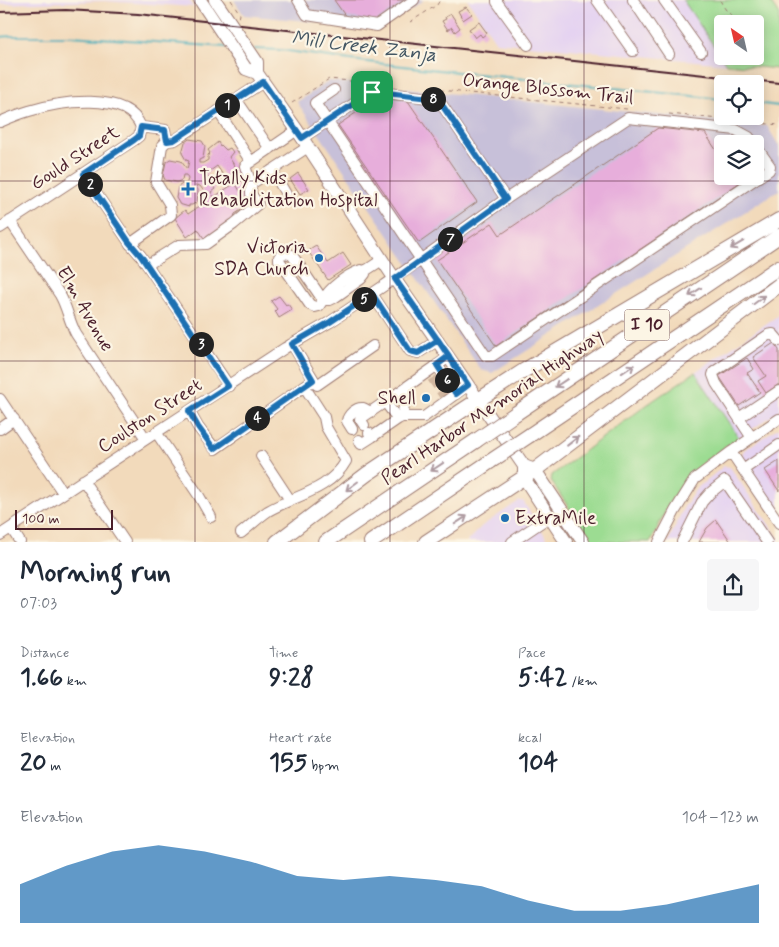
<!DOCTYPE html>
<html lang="en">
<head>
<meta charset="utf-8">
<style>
  :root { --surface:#fff; --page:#f6f6f7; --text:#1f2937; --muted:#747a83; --accent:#1f6fb2 }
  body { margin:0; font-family:Mynerve,sans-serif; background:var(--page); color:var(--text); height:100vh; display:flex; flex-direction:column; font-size:19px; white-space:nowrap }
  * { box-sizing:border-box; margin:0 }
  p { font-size:16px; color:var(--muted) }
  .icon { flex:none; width:28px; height:28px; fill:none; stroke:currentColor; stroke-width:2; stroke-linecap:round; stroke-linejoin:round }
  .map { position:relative; height:542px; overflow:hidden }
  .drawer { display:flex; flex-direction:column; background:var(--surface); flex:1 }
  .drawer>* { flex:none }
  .needle { width:32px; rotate:326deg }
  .controls { position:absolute; left:714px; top:15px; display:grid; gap:10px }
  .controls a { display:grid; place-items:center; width:50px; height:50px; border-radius:5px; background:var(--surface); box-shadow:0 2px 12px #0003; font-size:25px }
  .scale { position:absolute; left:15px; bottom:12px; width:98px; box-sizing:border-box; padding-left:5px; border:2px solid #4a1f2b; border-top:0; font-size:14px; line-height:18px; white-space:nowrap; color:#4a1f2b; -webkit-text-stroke:4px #fcf5e5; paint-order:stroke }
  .pin { position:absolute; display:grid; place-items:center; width:42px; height:42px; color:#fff; margin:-21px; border-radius:10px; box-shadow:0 2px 8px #0006 }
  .km { position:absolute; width:25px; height:25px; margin:-12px; border-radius:50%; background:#222; color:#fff; font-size:14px; line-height:25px; text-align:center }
  .round { display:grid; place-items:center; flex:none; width:52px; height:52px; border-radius:5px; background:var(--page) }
  .overview { display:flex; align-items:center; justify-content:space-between; height:85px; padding:0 20px }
  h1 { font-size:28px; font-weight:700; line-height:38px }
  .metrics { display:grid; grid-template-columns:repeat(3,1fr); gap:8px; height:85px; padding:5px 20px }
  .metrics div { display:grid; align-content:center }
  .metrics b { font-size:25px; font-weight:700 }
  .metrics small { font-size:14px; font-weight:400 }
  .metrics p { font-size:14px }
  .chart { height:140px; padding:10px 20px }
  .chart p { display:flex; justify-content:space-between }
  .chart svg { width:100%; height:90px; margin-top:5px; fill:var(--accent); opacity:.7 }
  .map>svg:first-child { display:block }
  .built { fill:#e5d3f1 }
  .industrial { fill:#c7c0d9; fill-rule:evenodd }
  .green { fill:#9cdc92; stroke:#737e5e; fill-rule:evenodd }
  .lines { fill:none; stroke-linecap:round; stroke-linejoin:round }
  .stream { stroke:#3cacb9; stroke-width:2 }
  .building { fill:#e7aedb }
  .minor-tunnel { stroke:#d0b59e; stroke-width:10; stroke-dasharray:10 5; stroke-linecap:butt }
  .minor-casing { stroke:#9e7c73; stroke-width:12 }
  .major-casing { stroke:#9e7c73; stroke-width:14 }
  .highway-casing { stroke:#9e7c73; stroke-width:16 }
  .path { stroke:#9e7c73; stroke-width:1; stroke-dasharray:4 4; stroke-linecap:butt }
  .minor { stroke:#fff; stroke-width:10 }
  .major { stroke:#fff; stroke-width:12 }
  .highway { stroke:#fff; stroke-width:14 }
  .rail { stroke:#4a1f2b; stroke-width:2 }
  .highway-bridge-casing { stroke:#9e7c73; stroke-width:16; stroke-linecap:butt }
  .highway-bridge { stroke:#fff; stroke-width:14 }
  .oneway { stroke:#ae9aa0 }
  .route-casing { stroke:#fff; stroke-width:10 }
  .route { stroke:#1f6fb2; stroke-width:6 }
  .grid { fill:none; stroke:#4a1f2b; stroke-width:1; stroke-opacity:0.55 }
  .poi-dot { fill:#1f6fb2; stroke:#fcf5e5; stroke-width:2 }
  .labels { text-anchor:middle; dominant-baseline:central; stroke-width:4.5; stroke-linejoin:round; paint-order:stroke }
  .shield { fill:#fcf5e5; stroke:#7f5f63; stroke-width:1 }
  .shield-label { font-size:18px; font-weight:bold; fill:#4a1f2b }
  .street-label { font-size:19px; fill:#4a1f2b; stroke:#fcf5e5 }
  .poi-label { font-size:19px; fill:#4a1f2b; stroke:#fcf5e5; text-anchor:start }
  .water-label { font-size:20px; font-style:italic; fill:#445764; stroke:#fcf5e5 }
</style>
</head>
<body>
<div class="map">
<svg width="779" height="542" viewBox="0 0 779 542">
  <rect width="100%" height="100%" fill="#fcf5e5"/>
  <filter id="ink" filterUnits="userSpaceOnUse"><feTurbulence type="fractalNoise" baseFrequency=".02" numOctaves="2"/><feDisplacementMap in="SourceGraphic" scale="10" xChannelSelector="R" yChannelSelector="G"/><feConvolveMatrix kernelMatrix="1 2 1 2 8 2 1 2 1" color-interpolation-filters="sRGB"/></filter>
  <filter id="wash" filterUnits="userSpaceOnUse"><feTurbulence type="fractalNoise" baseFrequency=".0096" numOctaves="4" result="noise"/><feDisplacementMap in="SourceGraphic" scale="20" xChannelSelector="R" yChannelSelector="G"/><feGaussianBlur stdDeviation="1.12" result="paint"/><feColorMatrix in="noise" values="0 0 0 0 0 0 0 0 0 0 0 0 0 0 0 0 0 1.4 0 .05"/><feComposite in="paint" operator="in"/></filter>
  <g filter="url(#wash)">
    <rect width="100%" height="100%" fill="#f2dabb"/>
    <path class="built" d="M0 0H189L194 7 104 1 0 4Z
      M468 0H683L726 64 496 42Z
      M779 315V411L739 438 695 372Z
      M779 427V512L743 459 742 454 744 450Z
      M724 466 730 467 779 539V542H668L684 507 696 489Z
      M519 501H523L549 542H468L467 541 482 526Z"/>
    <path class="industrial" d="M234 0H424L381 28 244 15Z
      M329 81 767 126 779 146V190L492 373 481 370 297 102ZM722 144H755V176H722Z"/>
    <path class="green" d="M683 0H769L779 15V69L726 64ZM722 24H755V56H722Z
      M695 372 739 438C713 455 689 470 673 497 664 511 659 528 650 542H592L551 481 552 475 648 404Z"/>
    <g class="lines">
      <path class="stream" d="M0 37 10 36H71L226 47
        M255 49 281 50 350 60 429 69 722 99
        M755 103 779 106"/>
    </g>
    <g id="blocks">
      <path class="building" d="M334 0H407L377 21 346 17Z
        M466 7 472 14 463 20 458 11Z
        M451 14 460 28 455 32 452 27 448 30 442 21 446 19 445 17Z
        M479 22 487 33 482 37 480 34 475 38 469 29Z
        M378 98 408 101 477 202 419 243 338 125Z
        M658 128 705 133 722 159V176H734L739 183 496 346 437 260 492 223 500 235Z
        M189 139 202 141 205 146 203 158 199 160V163H203L208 160V155L210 153 208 150 218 142 220 146 221 145 226 150 230 148 233 152 229 157 239 173 235 176 238 180 233 183 230 179 227 181 217 166 206 174 215 189 211 192 214 197 235 183 249 205 235 214 233 221 205 240 198 229 187 237 175 218 185 210 188 214 207 201 201 192 203 190 200 186 196 185V186L198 190 197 202 192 205H189V207L179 204V203L176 198 178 187 182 184 186 185 188 179 186 175H183L182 180 177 182 165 180 163 175 166 162 170 159 181 161 187 169 189 161 186 160 182 153 185 142Z
        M298 173 309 189 300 194 290 179Z
        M316 246 328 263 343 253 351 265 328 280 308 251Z
        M279 296 286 305 288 304 292 310 279 318 275 311 277 309 271 301Z
        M774 343 779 350V384L766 393 758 381 766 376 753 357Z
        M747 358 754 369 747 373 760 392 739 406 719 376Z
        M779 461V491L765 470Z
        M716 520 731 542H699L707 528Z"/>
    </g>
  </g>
  <g filter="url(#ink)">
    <use href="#blocks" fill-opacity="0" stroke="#9e7c73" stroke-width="1"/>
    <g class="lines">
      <path class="minor-tunnel" d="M432 378 445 397"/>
      <g class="minor-casing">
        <path id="minor" d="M298 0 307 15 377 26 414 0
          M497 0V2L528 45
          M597 0 633 51
          M633 0 669 54
          M664 0 701 52
          M334 90 315 103 486 356H492L769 170 770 166 755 145
          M236 99 270 149
          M218 111 251 162
          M0 122C9 118 19 114 29 111 58 102 127 90 141 127L139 136 134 140 0 228
          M141 127 165 130 167 141
          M297 130 245 166 251 184 308 147
          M302 138 372 92H379L438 99 506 199 628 118 736 130 749 137 754 144
          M272 170 286 194
          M83 174 129 242 141 256 229 386
          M10 221 60 295C67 307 69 321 76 334L146 439
          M130 244 171 215 170 205 156 182 162 146 167 141 175 140 263 82
          M286 253 292 255 323 300 319 306 315 307 310 305 279 260V257L282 254Z
          M147 265 179 245 206 244 234 224 258 204 251 194V184
          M365 271 361 270C347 275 330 287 323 300H330L334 298 361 279 365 274V271L382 260
          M372 294 410 351 418 353 438 340
          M292 344 317 385 373 346
          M449 357 385 402 398 419 402 417H424L468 385
          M437 365 456 394
          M0 399 63 493
          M189 411 198 427 215 449 313 380
          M402 417 408 386
          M739 418 779 391
          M364 425 360 419 385 402
          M0 429 14 419
          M352 429 347 421C348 415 356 407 363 408 366 409 368 411 371 412
          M156 432 199 496 211 517
          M369 433 372 437 398 419
          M752 438 716 383 713 375 714 372 768 335 773 334 779 341
          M359 440 361 444 372 437
          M731 452 779 523
          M261 456 290 500
          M743 470 779 445
          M83 480 125 542
          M11 528 20 542
          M241 533C250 526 259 517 268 511 294 496 330 490 346 461L326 427 324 417 304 386
          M0 535 285 348 330 322 385 285 506 199
          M512 542 549 517
          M659 542 675 511 695 479 731 452 779 419
          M682 542 702 502 710 493 725 481 767 542"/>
      </g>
      <g class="major-casing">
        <path id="major" d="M200 0 246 69 257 73
          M215 0 257 62V73L297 130 400 287 524 466 535 470 583 542
          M524 467V478L566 542"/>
      </g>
      <g class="highway-casing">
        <path id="highway" d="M515 414 779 236
          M530 435 779 267
          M277 542 367 474 466 408 525 370 779 220
          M326 542 477 440
          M371 542 491 461
          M426 542 535 470 779 285"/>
      </g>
      <path class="path" d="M231 0 240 14 239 19
        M720 0C727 15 733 17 749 21
        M410 22 437 5 440 0
        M440 90 627 109
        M292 103 329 79 371 83
        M669 114 779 125"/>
      <use href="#minor" class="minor"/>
      <use href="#major" class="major"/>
      <use href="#highway" class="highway"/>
      <path class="rail" d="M0 12 66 10 138 14 779 83"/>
      <g class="highway-bridge-casing">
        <path id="highway-bridge" d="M477 440 515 414
          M491 461 530 435"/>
      </g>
      <use href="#highway-bridge" class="highway-bridge"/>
    </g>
    <defs><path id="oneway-shaft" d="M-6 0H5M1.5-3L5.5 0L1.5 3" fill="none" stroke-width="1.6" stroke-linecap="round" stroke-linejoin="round" transform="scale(1.25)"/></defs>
    <g class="oneway">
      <use href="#oneway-shaft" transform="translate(737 245) rotate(149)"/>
      <use href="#oneway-shaft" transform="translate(695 292) rotate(146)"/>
      <use href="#oneway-shaft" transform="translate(759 300) rotate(-37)"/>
      <use href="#oneway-shaft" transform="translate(628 369) rotate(-34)"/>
      <use href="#oneway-shaft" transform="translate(561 383) rotate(146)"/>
      <use href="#oneway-shaft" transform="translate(573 441) rotate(-38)"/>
      <use href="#oneway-shaft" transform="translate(437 467) rotate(146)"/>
      <use href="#oneway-shaft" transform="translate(352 486) rotate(143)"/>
      <use href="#oneway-shaft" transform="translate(461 520) rotate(-33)"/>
    </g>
  </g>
  <g class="lines" filter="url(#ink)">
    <g class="route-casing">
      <path id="route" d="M372 92 302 138 263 82 174 140 167 141 165 130 141 127 139 136 134 140 83 174 129 242 141 256 228 386 189 411 198 427 214 449 313 380 292 344 330 322 372 294 410 351 418 353 438 340 468 385 456 394 437 365 449 356 395 279 506 199 438 99 378 92H372"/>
    </g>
    <use href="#route" class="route"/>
  </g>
  <path class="grid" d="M195 0V542M390 0V542M584 0V542M0 181H779M0 361H779"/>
  <g class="poi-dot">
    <path d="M185.5 181.5h5v5h5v5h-5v5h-5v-5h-5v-5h5z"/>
    <circle cx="319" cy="258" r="5"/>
    <circle cx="426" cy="398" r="5"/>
    <circle cx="505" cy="518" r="5"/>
  </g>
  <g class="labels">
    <rect class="shield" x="624.5" y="309.5" width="45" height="31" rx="4"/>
    <g class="shield-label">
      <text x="647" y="325">I 10</text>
    </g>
    <g class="street-label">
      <text transform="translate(548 89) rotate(6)">Orange Blossom Trail</text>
      <text transform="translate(75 158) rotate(-33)">Gould Street</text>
      <text transform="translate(85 309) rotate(60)">Elm Avenue</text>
      <text transform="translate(492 407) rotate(-34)">Pearl Harbor Memorial Highway</text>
      <text transform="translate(150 416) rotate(-33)">Coulston Street</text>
    </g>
    <g class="poi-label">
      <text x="199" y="178">Totally Kids<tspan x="199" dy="22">Rehabilitation Hospital</tspan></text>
      <text x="309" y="247" text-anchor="end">Victoria<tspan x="309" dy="22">SDA Church</tspan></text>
      <text x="416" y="398" text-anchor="end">Shell</text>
      <text x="515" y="518">ExtraMile</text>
    </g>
    <g class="water-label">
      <text transform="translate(364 47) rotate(7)">Mill Creek Zanja</text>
    </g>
  </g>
</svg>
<div class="controls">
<a><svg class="needle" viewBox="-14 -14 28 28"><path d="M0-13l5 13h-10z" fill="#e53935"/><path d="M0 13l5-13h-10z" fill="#747a83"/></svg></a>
<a><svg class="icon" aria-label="locate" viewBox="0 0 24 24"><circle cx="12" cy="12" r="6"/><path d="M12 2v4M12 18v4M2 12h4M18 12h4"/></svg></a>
<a><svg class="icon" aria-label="layers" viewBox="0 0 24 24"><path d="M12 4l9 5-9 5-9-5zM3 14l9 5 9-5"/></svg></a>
</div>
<div class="scale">100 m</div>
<div class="pin" style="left:372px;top:92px;background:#1e9e55"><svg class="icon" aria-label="arrive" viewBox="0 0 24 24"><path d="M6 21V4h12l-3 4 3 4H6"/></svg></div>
<b class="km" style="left:227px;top:105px">1</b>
<b class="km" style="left:90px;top:184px">2</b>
<b class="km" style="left:201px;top:344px">3</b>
<b class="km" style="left:257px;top:418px">4</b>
<b class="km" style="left:364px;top:299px">5</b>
<b class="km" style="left:447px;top:380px">6</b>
<b class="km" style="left:450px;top:239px">7</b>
<b class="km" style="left:433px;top:99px">8</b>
</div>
<section class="drawer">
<div class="overview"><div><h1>Morning run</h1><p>07:03</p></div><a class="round"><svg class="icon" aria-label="share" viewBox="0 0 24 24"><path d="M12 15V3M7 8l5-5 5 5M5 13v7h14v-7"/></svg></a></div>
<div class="metrics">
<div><p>Distance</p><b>1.66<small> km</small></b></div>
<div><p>Time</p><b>9:28</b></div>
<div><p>Pace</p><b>5:42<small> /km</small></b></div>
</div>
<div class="metrics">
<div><p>Elevation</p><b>20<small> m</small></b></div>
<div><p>Heart rate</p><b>155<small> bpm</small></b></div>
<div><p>kcal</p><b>104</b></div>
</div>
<div class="chart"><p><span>Elevation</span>104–123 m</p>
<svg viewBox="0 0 160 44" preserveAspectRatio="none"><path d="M0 44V25L10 16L20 9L30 6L40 9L50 14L60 21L70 23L80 21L90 23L100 26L110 33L120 38L130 38L140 35L150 30L160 25V44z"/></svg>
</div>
</section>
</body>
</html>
